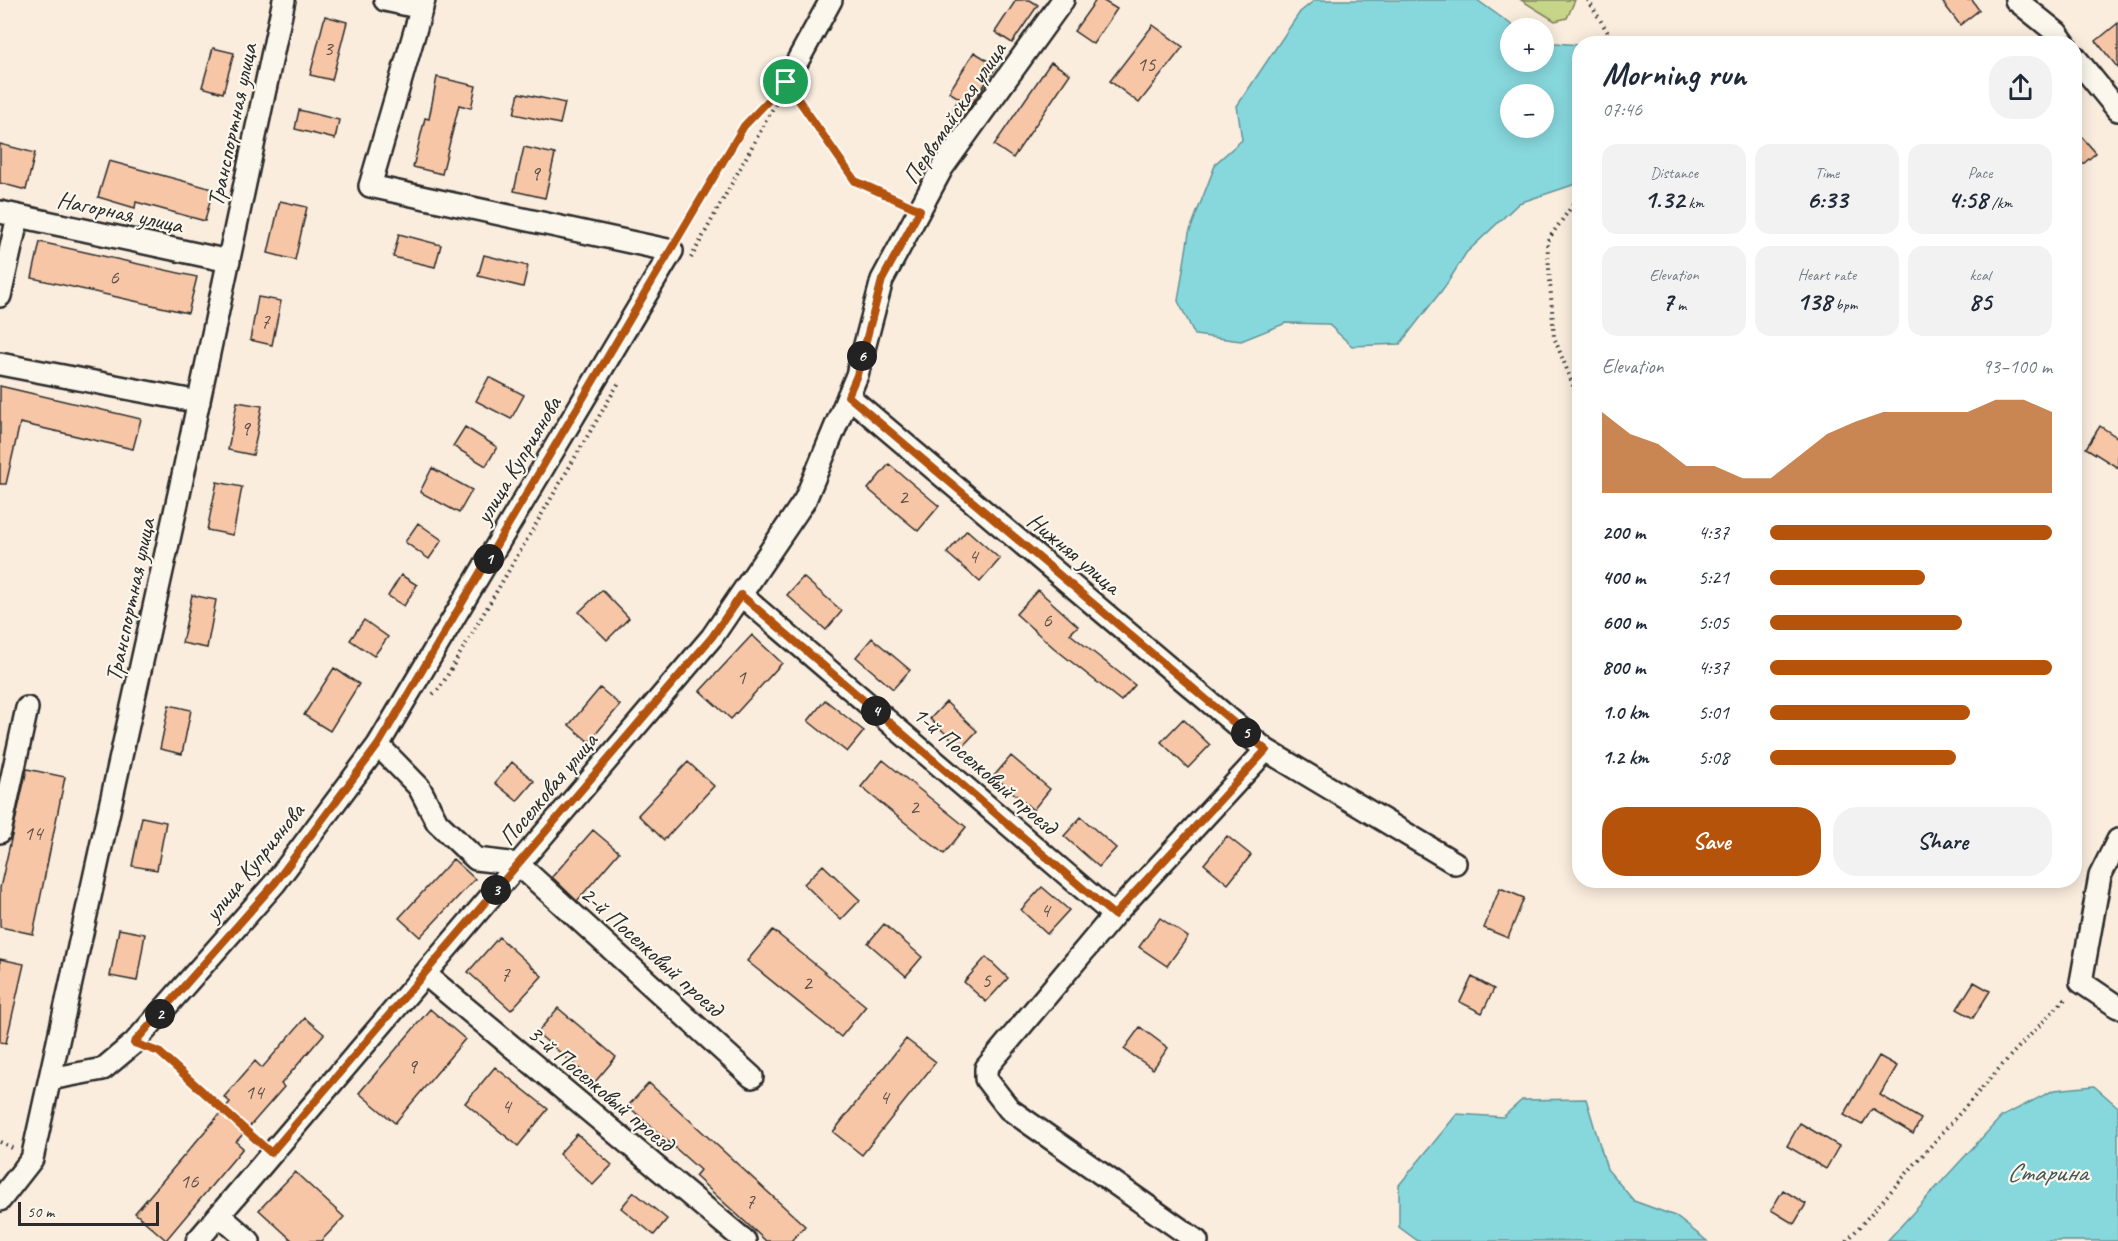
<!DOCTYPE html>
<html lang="en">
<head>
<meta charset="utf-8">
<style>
  :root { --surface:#fff; --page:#f2f2f3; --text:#1f2937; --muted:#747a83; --accent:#b45309 }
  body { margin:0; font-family:Caveat,sans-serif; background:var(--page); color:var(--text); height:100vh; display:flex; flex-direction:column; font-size:22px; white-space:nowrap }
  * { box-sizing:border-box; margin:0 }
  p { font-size:20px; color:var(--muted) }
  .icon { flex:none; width:33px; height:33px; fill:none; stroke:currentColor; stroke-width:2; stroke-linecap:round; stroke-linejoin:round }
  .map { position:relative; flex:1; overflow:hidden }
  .panel { position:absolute; left:1572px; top:36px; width:510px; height:852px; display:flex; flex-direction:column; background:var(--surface); border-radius:24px; box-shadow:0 3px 15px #0003 }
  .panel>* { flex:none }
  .fabs { position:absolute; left:1500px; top:18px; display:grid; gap:12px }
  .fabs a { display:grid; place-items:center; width:54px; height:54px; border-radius:50%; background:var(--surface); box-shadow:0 3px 15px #0003; font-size:30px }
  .scale { position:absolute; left:18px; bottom:15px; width:141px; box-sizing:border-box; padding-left:6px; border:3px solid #2b2b2b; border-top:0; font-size:16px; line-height:21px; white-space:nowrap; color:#2b2b2b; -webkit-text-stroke:4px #fbf7ec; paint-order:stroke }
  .pin { position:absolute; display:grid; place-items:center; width:51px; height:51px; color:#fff; margin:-26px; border:3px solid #fff; border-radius:50%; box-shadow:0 2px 6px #0007 }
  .km { position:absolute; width:30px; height:30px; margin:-15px; border-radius:50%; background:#222; color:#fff; font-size:16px; line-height:30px; text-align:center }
  .round { display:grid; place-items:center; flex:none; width:63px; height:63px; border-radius:24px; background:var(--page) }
  .head { display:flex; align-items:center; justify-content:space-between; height:102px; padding:0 30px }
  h1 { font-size:33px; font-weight:600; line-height:45px }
  .metrics { display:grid; grid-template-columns:repeat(3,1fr); gap:9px; height:102px; padding:6px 30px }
  .metrics div { display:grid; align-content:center; border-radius:15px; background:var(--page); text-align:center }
  .metrics b { font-size:26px; font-weight:600 }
  .metrics small { font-size:16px; font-weight:400 }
  .metrics p { font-size:16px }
  .chart { height:168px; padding:12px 30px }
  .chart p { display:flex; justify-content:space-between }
  .chart svg { width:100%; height:108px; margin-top:6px; fill:var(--accent); opacity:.7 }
  .cta { display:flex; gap:12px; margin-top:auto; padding:12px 30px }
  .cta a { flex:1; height:69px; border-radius:24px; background:var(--accent); color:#fff; font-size:24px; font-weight:600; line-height:69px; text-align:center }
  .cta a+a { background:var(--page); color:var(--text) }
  ul { padding:0 30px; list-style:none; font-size:20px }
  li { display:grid; grid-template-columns:96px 72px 1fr; align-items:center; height:45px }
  li i { height:15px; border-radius:8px; background:var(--accent) }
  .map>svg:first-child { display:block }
  .green { fill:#c7d589; stroke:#79805a; stroke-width:1.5 }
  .water { fill:#87d8dd; stroke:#629396; stroke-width:1.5; fill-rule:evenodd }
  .building { fill:#f7c6a6; stroke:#2b2b2b; stroke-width:1.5 }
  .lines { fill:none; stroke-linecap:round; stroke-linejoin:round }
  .minor-casing { stroke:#2b2b2b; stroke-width:26 }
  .path { stroke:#2b2b2b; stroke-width:4; stroke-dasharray:1.5 4.5; stroke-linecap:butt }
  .minor { stroke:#fbf7ec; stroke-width:21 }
  .route-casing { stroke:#fff; stroke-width:12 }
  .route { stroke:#b45309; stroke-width:8 }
  .labels { text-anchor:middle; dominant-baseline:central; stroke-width:4.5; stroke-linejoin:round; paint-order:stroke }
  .number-label { font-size:21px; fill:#5e524a }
  .street-label { font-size:24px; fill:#2b2b2b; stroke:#fbf7ec }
  .water-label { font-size:26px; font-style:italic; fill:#425658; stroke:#fbf7ec }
</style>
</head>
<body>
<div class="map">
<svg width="2118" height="1241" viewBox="0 0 2118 1241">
  <rect width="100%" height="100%" fill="#faedde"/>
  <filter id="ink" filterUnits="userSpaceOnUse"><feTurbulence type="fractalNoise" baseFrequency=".0167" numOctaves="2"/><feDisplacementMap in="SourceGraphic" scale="12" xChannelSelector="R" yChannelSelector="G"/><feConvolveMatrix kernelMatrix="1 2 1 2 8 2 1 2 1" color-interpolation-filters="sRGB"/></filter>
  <g filter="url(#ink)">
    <path class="green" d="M1521 0H1575L1567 18 1555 21Z"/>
    <path class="water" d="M1315 0H1477L1516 28H1510V62H1544V42L1579 45V183L1519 203 1466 253 1446 285 1400 344 1352 346 1328 324 1286 323 1241 341 1195 335 1178 301 1189 233 1216 163 1242 140 1237 106 1300 12ZM1510 94H1544V128H1510Z
      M2094 1086 2118 1107V1241H1887L2001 1117 2054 1090Z
      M1586 1099 1607 1169 1634 1201 1675 1216 1707 1241H1418L1399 1227V1185L1457 1114 1503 1117 1522 1100Z"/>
    <path class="building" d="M1016 0H1030L1038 5 1012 43 995 32Z
      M1096 0H1102L1117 9 1093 44 1074 31Z
      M1941 0H1972L1979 10 1960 25Z
      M325 16 347 22 332 80 310 75Z
      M2118 23V68L2096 41Z
      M1153 25 1183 47 1139 103 1110 81Z
      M213 48 234 53 223 93 202 87Z
      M974 52 997 66 964 116 953 109 959 98 949 92Z
      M1051 62 1070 74 1013 158 994 145Z
      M437 77 476 86 471 108 459 105 442 174 413 167 425 118 429 119Z
      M519 93 565 103 560 124 514 114Z
      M299 110 339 120 335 139 295 129Z
      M2074 128 2096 153 2083 164 2074 153Z
      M0 144 35 153 26 190 0 183Z
      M524 147 555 154 545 198 514 191Z
      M109 161 213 189 205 221 136 202 135 208 98 197Z
      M280 201 307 207 295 260 268 253Z
      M399 234 441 245 435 267 393 257Z
      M40 242 197 277 188 313 32 278Z
      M484 255 528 266 523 287 478 276Z
      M258 297 281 301 272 345 250 340Z
      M489 377 524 395 511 419 476 401Z
      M0 386 141 419 133 449 20 423 6 484H0Z
      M237 402 262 406 253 455 228 450Z
      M2100 426 2118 438V468L2086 448Z
      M465 427 497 447 486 466 453 446Z
      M889 464 939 506 918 531 868 489Z
      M432 468 472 490 459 513 420 492Z
      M217 482 242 487 233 535 207 530Z
      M418 523 442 540 429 559 405 542Z
      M967 530 1000 559 980 582 947 553Z
      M401 575 417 585 404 606 388 596Z
      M803 577 842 611 826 630 787 595Z
      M602 590 629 618 607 640 579 612Z
      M1038 590 1078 626 1070 634 1135 685 1121 701 1054 648 1016 614Z
      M192 595 216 600 207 648 182 643Z
      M364 620 388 637 374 656 350 640Z
      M752 635 782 663 731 719 700 691Z
      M872 638 910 670 893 689 856 657Z
      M334 668 359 684 330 731 304 715Z
      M600 688 620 705 589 742 569 725Z
      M825 700 864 731 847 752 808 721Z
      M946 702 977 731 961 748 930 719Z
      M169 705 191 710 182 754 160 749Z
      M1183 719 1210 745 1188 768 1161 742Z
      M1011 756 1050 789 1033 810 994 776Z
      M883 760 966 827 944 854 861 787Z
      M512 762 534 781 517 801 495 783Z
      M688 762 714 786 664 840 638 815Z
      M27 769 65 777 33 934 0 927V888Z
      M142 817 166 822 157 870 132 866Z
      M1081 817 1116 848 1099 867 1064 836Z
      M593 830 619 852 577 901 552 877Z
      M1227 836 1251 855 1228 884 1204 864Z
      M453 859 475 879 420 937 399 918Z
      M823 865 860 900 841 920 804 884Z
      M1042 887 1069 910 1047 934 1021 910Z
      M1500 888 1524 898 1508 938 1484 928Z
      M1160 918 1188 937 1167 966 1139 947Z
      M884 924 922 957 906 976 868 943Z
      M119 929 145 934 137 981 110 976Z
      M773 930 866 1006 841 1037 747 961Z
      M499 937 542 976 511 1010 468 972Z
      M986 957 1008 978 986 1002 964 982Z
      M0 959 24 964 6 1043 0 1042Z
      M1472 977 1494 989 1482 1013 1460 1002Z
      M1974 982 1990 991 1973 1018 1957 1009Z
      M558 1008 616 1057 595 1082 537 1033Z
      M430 1009 465 1039 395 1123 359 1093Z
      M305 1018 324 1034 281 1084 284 1087 236 1142 243 1148 166 1240 135 1213 230 1102 224 1097 255 1061 262 1068Z
      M1140 1027 1168 1048 1153 1069 1124 1049Z
      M906 1039 936 1062 862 1155 833 1132Z
      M1879 1056 1897 1066 1880 1095 1921 1119 1913 1134 1872 1109 1862 1125 1844 1115Z
      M495 1067 548 1109 518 1146 465 1103Z
      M649 1083 805 1226 791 1241H766L695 1176 700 1170 628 1106Z
      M1800 1123 1839 1146 1826 1169 1787 1146Z
      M577 1134 612 1165 593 1185 559 1154Z
      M295 1172 344 1217 321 1241H293L259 1210Z
      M1783 1190 1806 1204 1794 1224 1771 1210Z
      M634 1192 667 1219 654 1235 621 1208Z"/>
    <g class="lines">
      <g class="minor-casing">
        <path id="minor" d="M385 0 422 8
          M2016 0 2057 33 2065 44
          M2074 56 2118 110
          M786 82 831 0
          M0 212 229 261
          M0 296 18 216
          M0 364 199 402
          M848 396 1266 750 1455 863
          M741 595 1114 915
          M378 745 419 787 437 822 476 859 518 864 752 1077
          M0 832 27 708
          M2118 840 2100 876 2081 982 2118 1007
          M425 974 745 1241
          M50 1079 103 1069 134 1043 275 883 378 745 672 251 370 186 424 0
          M0 1200 32 1159 179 494 284 0
          M219 1215 249 1241
          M197 1241 712 637 805 500 857 375 882 280 942 168 1063 0
          M1197 1241 1009 1109 986 1079V1068L1114 915 1266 750"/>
      </g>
      <path class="path" d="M1588 0 1615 44
        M795 96 855 181 904 203
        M1580 195 1547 241 1554 337 1580 403
        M681 237 744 126 773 96
        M691 258 778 99
        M433 694 440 688 618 384
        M152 1050 159 1052 257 1141
        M0 1142 16 1150
        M1847 1241 2012 1054 2068 996"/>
      <use href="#minor" class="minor"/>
    </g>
  </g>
  <g class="lines" filter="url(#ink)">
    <g class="route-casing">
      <path id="route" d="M786 82 855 181 920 210 882 280 857 375 848 396 1266 750 1114 915 741 595 712 637 271 1153 159 1052 134 1043 275 883 378 745 744 126Z"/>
    </g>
    <use href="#route" class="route"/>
  </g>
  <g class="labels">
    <g class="number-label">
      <text x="328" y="48">3</text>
      <text x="1146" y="64">15</text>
      <text x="535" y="173">9</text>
      <text x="114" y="277">6</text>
      <text x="265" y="321">7</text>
      <text x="245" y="428">9</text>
      <text x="903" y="497">2</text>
      <text x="973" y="556">4</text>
      <text x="1047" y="620">6</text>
      <text x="741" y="677">1</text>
      <text x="914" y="807">2</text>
      <text x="33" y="833">14</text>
      <text x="1045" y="910">4</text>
      <text x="505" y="974">7</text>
      <text x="986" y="980">5</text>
      <text x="807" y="983">2</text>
      <text x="412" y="1066">9</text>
      <text x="254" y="1092">14</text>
      <text x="884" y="1097">4</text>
      <text x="506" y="1106">4</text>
      <text x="189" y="1181">16</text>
      <text x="750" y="1201">7</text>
    </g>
    <g class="street-label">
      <text transform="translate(954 113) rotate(-56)">Первомайская улица</text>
      <text transform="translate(232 125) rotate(-78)">Транспортная улица</text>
      <text transform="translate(120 212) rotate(12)">Нагорная улица</text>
      <text transform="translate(518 460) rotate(-59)">улица Куприянова</text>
      <text transform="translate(1074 553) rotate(40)">Нижняя улица</text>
      <text transform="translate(130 600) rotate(-78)">Транспортная улица</text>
      <text transform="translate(985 770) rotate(41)">1-й Поселковый проезд</text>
      <text transform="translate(548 789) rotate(-50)">Поселковая улица</text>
      <text transform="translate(254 862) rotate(-51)">улица Куприянова</text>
      <text transform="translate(652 951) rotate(42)">2-й Поселковый проезд</text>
      <text transform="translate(601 1088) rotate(40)">3-й Поселковый проезд</text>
    </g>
    <g class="water-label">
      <text x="2047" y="1172">Cтарина</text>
    </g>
  </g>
</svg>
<div class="fabs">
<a>+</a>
<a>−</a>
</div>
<div class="scale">50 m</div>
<div class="pin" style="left:786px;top:82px;background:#1e9e55"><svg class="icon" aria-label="arrive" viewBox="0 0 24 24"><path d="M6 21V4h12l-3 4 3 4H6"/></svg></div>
<b class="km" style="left:489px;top:559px">1</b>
<b class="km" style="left:160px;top:1014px">2</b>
<b class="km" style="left:496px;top:890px">3</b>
<b class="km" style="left:876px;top:711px">4</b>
<b class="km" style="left:1246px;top:733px">5</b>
<b class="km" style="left:862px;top:356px">6</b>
<section class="panel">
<div class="head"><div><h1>Morning run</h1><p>07:46</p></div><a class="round"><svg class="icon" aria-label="share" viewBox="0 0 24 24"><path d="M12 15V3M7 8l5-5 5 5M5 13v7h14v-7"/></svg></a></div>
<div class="metrics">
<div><p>Distance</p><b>1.32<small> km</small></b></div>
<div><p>Time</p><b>6:33</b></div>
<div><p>Pace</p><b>4:58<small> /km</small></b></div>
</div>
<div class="metrics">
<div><p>Elevation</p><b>7<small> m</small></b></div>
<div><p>Heart rate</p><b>138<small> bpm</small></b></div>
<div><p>kcal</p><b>85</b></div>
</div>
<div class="chart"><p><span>Elevation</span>93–100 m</p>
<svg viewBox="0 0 160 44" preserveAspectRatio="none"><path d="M0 44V11L10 20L20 24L30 33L40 33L50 38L60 38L70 29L80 20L90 15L100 11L110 11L120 11L130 11L140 6L150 6L160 11V44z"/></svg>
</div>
<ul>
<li><b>200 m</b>4:37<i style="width:100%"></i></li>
<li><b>400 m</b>5:21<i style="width:55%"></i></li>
<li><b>600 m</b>5:05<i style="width:68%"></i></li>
<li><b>800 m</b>4:37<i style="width:100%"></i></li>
<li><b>1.0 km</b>5:01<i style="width:71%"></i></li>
<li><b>1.2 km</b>5:08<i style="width:66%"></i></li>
</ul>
<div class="cta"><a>Save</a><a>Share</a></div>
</section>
</div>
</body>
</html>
